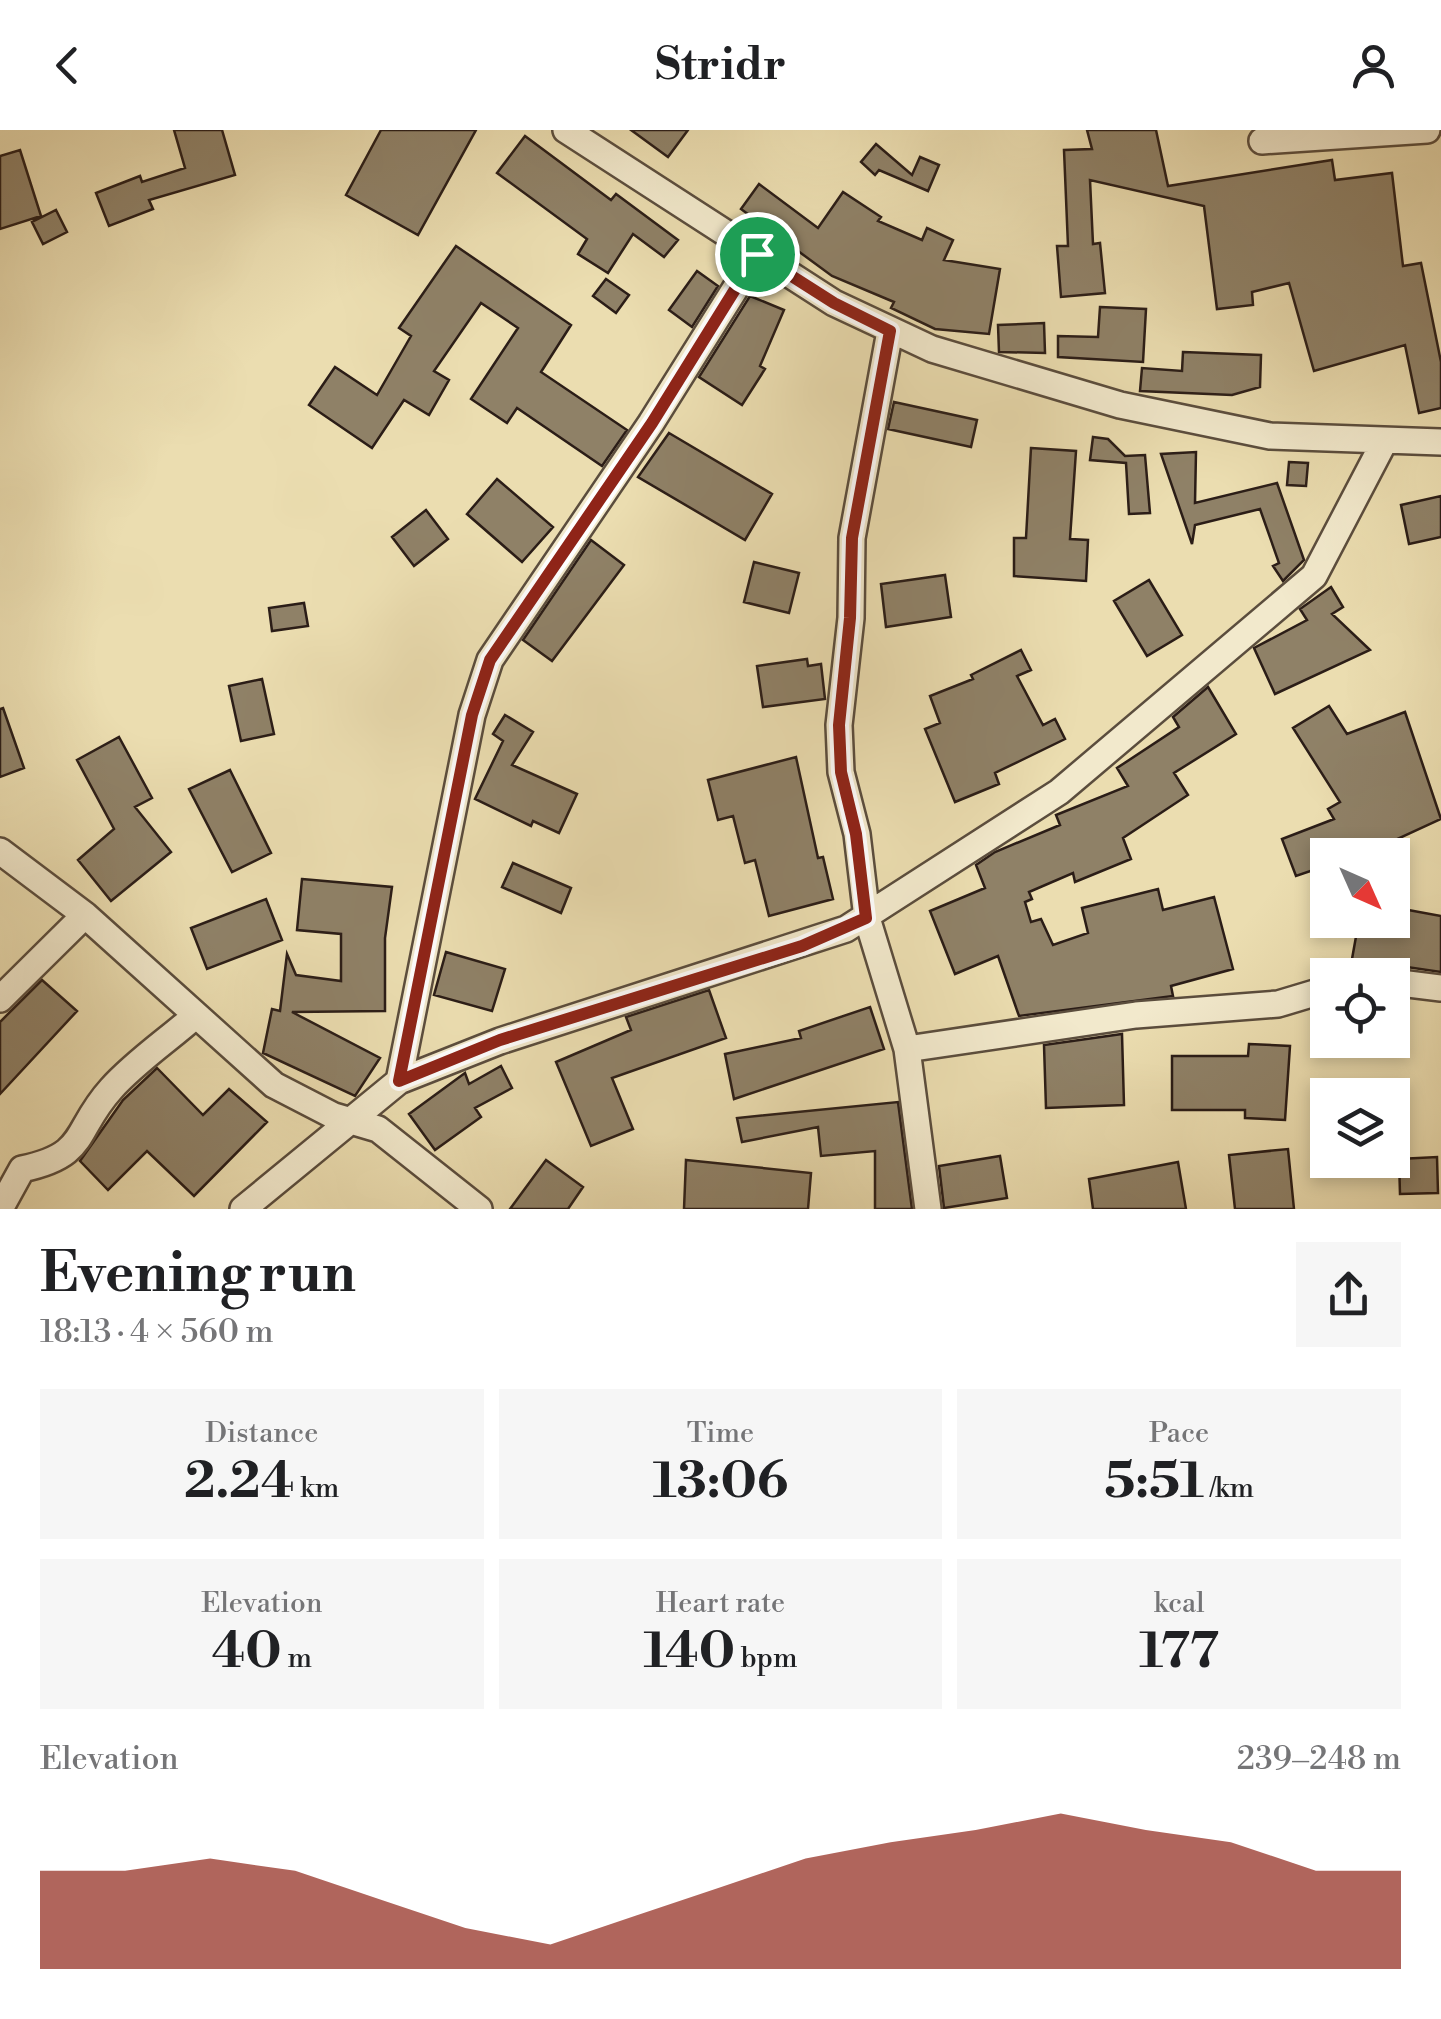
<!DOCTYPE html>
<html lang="en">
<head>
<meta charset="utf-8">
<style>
  :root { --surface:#fff; --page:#f6f6f6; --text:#202124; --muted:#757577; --accent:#8f2418 }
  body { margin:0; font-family:"Libre Bodoni",serif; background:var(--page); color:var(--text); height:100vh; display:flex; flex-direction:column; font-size:38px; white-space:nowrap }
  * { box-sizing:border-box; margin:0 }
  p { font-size:32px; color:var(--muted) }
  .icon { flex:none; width:55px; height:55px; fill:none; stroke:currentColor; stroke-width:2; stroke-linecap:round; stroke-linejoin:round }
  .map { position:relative; height:1079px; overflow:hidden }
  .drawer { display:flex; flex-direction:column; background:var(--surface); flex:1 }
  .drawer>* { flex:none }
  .needle { width:65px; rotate:135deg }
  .buttons { position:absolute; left:1310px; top:708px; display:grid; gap:20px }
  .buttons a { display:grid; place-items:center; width:100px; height:100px; border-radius:0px; background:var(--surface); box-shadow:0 5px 15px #0003; font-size:50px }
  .pin { position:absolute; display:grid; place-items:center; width:85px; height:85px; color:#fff; margin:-42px; border:5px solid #fff; border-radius:50%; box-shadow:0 2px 10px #0007 }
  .round { display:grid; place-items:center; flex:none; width:105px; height:105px; border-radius:0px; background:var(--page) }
  .head { display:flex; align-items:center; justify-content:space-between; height:170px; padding:0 40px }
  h1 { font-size:55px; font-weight:700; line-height:75px }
  .metrics { display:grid; grid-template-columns:repeat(3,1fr); gap:15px; height:170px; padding:10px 40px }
  .metrics div { display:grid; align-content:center; border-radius:0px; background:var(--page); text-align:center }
  .metrics b { font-size:50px; font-weight:700 }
  .metrics small { font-size:28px; font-weight:400 }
  .metrics p { font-size:28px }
  .chart { height:280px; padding:20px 40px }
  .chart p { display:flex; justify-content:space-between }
  .chart svg { width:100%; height:180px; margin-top:10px; fill:var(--accent); opacity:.7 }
  header { display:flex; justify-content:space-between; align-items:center; height:130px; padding:0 40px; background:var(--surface); font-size:45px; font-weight:700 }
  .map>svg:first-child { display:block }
  .building { fill:#8f8167; stroke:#2b1d17; stroke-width:2.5 }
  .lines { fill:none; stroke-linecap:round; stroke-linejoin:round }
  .minor-casing { stroke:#5b4d3d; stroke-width:30 }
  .minor { stroke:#f2e9cc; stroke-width:25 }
  .route-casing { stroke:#fff; stroke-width:20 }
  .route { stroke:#8f2418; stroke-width:12 }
</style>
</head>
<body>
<header><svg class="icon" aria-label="back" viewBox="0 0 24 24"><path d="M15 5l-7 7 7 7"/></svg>Stridr<svg class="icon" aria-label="person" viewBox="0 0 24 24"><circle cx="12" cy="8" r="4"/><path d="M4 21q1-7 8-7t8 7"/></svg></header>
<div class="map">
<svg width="1441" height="1079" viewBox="0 0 1441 1079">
  <rect width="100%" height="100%" fill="#ebddb0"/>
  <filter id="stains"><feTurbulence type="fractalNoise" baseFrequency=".002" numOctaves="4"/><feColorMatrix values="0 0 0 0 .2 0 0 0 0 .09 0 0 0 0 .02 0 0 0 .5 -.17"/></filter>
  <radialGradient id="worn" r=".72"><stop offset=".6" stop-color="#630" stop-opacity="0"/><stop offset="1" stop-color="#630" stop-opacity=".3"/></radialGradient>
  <path class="building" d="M174 0H222L235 45 149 70 153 79 109 96 96 63 140 46 142 52 185 38Z
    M381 0H476L418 105 346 65Z
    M631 0H688L668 27Z
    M1087 0H1156L1168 56 1332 30 1335 50 1392 43 1403 136 1421 133 1441 232V278L1419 283 1405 215 1314 241 1289 153 1252 162 1253 175 1217 179 1204 76 1090 50 1093 114 1100 113 1105 163 1061 167 1057 116H1068L1064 20 1092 19Z
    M525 6 611 70 616 64 678 110 664 127 633 104 608 143 578 124 587 109 497 43Z
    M876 14 912 45 920 27 939 35 928 61 879 40 875 45 861 32Z
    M20 20 41 86 0 99V26Z
    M759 54 818 98 843 62 881 87 878 91 922 110 927 98 953 110 944 130 1000 139 989 204 935 199 891 178 894 172 832 146 741 79Z
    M56 80 67 102 43 114 32 92Z
    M456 116 571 195 541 242 627 300 602 336 517 278 507 293 471 269 518 198 481 173 434 241 449 250 429 285 404 270 372 318 309 275 335 237 377 265 411 206 399 198Z
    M697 141 718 156 692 197 669 180Z
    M606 149 629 165 616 183 593 166Z
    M750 166 784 180 760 236 765 239 742 275 699 247Z
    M1100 177 1146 179 1143 232 1058 227V206L1098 207Z
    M1044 193 1045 223 999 222 998 195Z
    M1183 222 1261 225 1260 257 1232 265 1140 261 1142 238 1182 241Z
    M894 272 977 290 971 317 888 299Z
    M669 303 772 364 745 410 638 347Z
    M1093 307 1108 309 1125 326 1145 325 1150 383 1129 384 1126 333 1090 330Z
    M1031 318 1076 321 1070 409 1088 410 1086 451 1014 446V408H1026Z
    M1196 322 1195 373 1277 353 1304 430 1283 451 1273 436 1279 433 1260 379 1195 395 1192 414 1161 324Z
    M1289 332 1308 333 1306 356 1287 355Z
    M497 349 553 397 522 432 467 384Z
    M1441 366V407L1409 414 1401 375Z
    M426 380 448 409 414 436 392 407Z
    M591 410 624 435 552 531 523 510Z
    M754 432 799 443 789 483 744 472Z
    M945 445 951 487 886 497 881 454Z
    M1149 450 1182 505 1147 526 1114 471Z
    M1331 457 1343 477 1332 484 1370 520 1275 564 1254 518 1307 490 1300 479Z
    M304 473 308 496 272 501 269 478Z
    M1021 520 1031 540 1017 546 1043 595 1055 589 1065 609 995 643 999 654 955 672 925 599 940 593 930 566 973 549 971 545Z
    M807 529 808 536 821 534 825 569 763 577 757 536Z
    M262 549 274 604 241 611 229 556Z
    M1208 557 1236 604 1174 643 1188 665 1123 708 1131 729 1075 752 1073 743 1029 762 1032 769 1025 772 1031 792 1041 789 1053 815 1088 803 1082 778 1158 759 1163 780 1214 767 1233 839 1171 856 1173 866 1019 886 998 826 955 844 930 781 985 758 976 735 995 722 1060 695 1056 685 1128 656 1117 638 1179 597 1173 587Z
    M1329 576 1347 604 1405 582 1441 689 1395 710 1403 725H1328V735L1296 746 1282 709 1334 689 1328 679 1340 672 1293 598Z
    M3 578 24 638 0 647V579Z
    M505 585 533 602 512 635 577 664 559 703 533 691 531 696 475 669 503 611 493 604Z
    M119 607 152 668 135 677 171 722 111 771 78 730 114 699 77 630Z
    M796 627 818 728 823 727 833 769 769 786 755 730 745 733 733 686 718 690 708 650Z
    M230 640 271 723 232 742 189 659Z
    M513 733 571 758 561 783 502 757Z
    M302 749 392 757 385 808V881L292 882 380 928 355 966 263 923 272 879 280 881 287 824 296 845 341 851V804L297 800Z
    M266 769 282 810 207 839 191 798Z
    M1392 777 1441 786V842L1352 829 1359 790H1392Z
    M446 822 505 839 492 881 434 865Z
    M42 850 77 881 0 964V892Z
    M709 860 726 908 612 948 633 999 591 1016 556 932 631 900 626 887Z
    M870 877 884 919 734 969 725 924 801 908 799 901Z
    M1122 904 1124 975 1046 978 1044 915Z
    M1249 914 1290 916 1285 990 1245 988V980H1172V926H1248Z
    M501 936 512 958 475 978 481 987 435 1020 409 984 465 943 469 954Z
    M157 938 203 985 229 959 267 992 194 1066 147 1021 108 1060 80 1031 123 970Z
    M898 972 912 1079H875V1021L821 1026 818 997 742 1012 737 988Z
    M1288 1019 1294 1079H1235L1229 1025Z
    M1000 1026 1007 1068 944 1078 939 1036Z
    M1437 1027 1438 1063 1400 1064 1399 1029Z
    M546 1030 583 1057 568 1079H510Z
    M686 1030 811 1043 808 1079H684Z
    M1178 1032 1186 1079H1093L1089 1049Z"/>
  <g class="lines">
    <g class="minor-casing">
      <path id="minor" d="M566 0 834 173 932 219 1120 275 1270 306 1441 312
        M1262 11 1427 0
        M890 201 852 408 851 488 839 595 841 642 857 704 867 788 907 919 928 1079
        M0 721 85 785 274 955 334 986 378 999 479 1079
        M1392 852 1441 858
        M0 869 85 785
        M907 919 1136 885 1278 874 1328 859
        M399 951 472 585 490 530 651 293 757 124
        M0 1079 22 1039C89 1025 73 1001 111 959 135 932 168 910 195 886
        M243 1079 399 951 500 911 846 799 1059 662 1314 446 1383 314"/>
    </g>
    <use href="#minor" class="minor"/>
  </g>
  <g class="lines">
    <g class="route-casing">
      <path id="route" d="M757 124 834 173 890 201 852 408 850 488 839 595 841 642 856 704 866 788 802 816 500 910 399 951 472 585 490 530 652 293Z"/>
    </g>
    <use href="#route" class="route"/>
  </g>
  <rect width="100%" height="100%" filter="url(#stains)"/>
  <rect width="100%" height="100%" fill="url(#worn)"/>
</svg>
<div class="buttons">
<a><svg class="needle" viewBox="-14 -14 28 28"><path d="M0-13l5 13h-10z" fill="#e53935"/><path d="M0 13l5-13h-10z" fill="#757577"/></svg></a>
<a><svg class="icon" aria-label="locate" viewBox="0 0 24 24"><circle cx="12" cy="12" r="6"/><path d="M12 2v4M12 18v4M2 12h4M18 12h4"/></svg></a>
<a><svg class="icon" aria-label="layers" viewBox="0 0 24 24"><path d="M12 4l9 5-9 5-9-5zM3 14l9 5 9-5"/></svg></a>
</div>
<div class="pin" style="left:757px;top:124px;background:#1e9e55"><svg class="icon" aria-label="arrive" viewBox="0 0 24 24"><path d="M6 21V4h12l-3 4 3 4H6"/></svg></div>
</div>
<section class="drawer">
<div class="head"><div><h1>Evening run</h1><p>18:13 · 4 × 560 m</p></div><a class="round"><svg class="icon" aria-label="share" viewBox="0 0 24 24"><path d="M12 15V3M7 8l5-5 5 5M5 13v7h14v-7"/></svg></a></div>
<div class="metrics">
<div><p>Distance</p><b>2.24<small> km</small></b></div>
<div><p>Time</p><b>13:06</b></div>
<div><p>Pace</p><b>5:51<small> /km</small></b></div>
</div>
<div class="metrics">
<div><p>Elevation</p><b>40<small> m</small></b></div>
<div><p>Heart rate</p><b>140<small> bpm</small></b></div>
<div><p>kcal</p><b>177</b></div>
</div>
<div class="chart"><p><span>Elevation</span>239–248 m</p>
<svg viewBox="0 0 160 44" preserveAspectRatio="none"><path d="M0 44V20L10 20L20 17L30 20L40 27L50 34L60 38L70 31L80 24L90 17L100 13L110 10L120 6L130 10L140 13L150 20L160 20V44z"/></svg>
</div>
</section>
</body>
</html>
